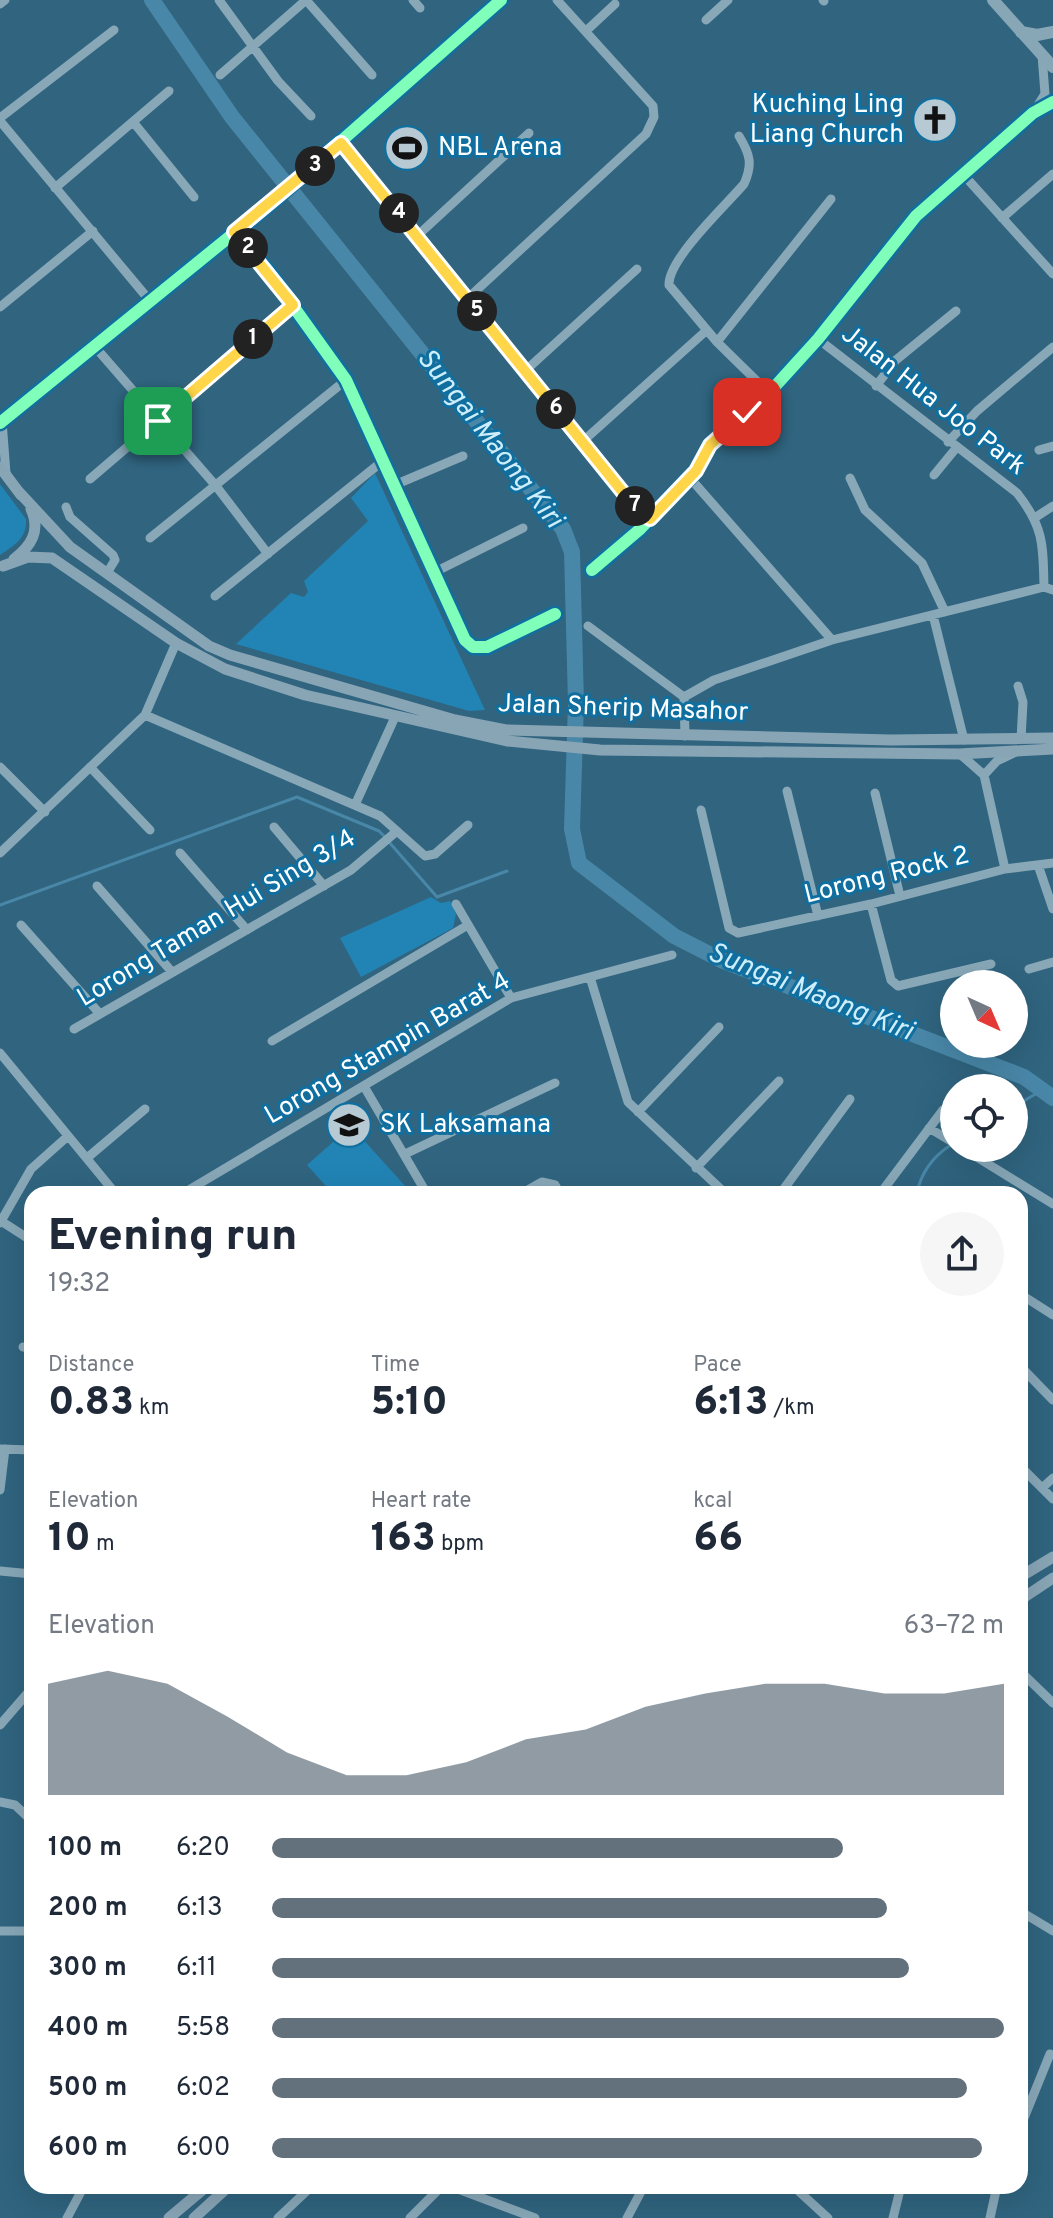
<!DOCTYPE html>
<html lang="en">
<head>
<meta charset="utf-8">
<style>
  :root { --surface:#fff; --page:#f6f6f7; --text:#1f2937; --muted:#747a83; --accent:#63717d }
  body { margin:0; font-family:Overpass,sans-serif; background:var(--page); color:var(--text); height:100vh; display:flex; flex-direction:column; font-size:30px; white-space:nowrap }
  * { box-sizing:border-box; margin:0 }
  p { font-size:26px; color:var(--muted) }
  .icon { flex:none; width:44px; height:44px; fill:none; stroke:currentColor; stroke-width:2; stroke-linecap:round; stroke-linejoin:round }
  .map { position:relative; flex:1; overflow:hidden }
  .panel { position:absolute; left:24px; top:1186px; width:1004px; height:1008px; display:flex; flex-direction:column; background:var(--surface); border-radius:24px; box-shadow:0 8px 32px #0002 }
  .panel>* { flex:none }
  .needle { width:52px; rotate:136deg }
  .buttons { position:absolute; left:940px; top:970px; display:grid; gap:16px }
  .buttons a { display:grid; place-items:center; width:88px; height:88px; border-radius:50%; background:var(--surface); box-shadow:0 8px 32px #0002; font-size:40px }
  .pin { position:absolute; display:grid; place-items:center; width:68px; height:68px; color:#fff; margin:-34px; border-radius:16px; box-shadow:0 4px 12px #0006 }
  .km { position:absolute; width:40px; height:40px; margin:-20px; border-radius:50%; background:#222; color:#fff; font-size:22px; line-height:40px; text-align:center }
  .round { display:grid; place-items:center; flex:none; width:84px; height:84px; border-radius:42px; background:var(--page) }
  .head { display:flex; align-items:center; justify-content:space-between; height:136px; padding:0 24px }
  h1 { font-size:44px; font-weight:800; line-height:60px }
  .figures { display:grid; grid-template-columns:repeat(3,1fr); gap:12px; height:136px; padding:8px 24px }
  .figures div { display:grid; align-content:center }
  .figures b { font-size:40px; font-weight:800 }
  .figures small { font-size:22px; font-weight:400 }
  .figures p { font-size:22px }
  .chart { height:224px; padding:16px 24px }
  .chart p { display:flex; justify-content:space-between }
  .chart svg { width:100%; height:144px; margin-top:8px; fill:var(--accent); opacity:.7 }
  ul { padding:0 24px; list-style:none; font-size:26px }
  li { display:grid; grid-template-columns:128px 96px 1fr; align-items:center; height:60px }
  li i { height:20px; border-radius:10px; background:var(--accent) }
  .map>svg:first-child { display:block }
  .green { fill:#2184b5 }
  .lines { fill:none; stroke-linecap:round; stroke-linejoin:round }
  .stream { stroke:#4987a8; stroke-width:3 }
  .river { stroke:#4987a8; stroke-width:16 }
  .minor { stroke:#88a8b8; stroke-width:9 }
  .major { stroke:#88a5b6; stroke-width:11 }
  .highway { stroke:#88a7b6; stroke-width:12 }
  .cycleway-casing { stroke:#106f9f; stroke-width:17 }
  .cycleway { stroke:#80ffba; stroke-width:12 }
  .route-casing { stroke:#fff; stroke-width:16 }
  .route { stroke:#ffd54a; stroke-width:10 }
  .labels { text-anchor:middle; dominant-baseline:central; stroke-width:6; stroke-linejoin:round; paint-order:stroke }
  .poi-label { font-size:26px; fill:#fff; stroke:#106f9f; text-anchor:start }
  .street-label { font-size:26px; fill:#fff; stroke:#106f9f }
  .water-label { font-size:28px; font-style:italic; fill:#ceeefc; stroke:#106f9f }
</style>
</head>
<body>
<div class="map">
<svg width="1053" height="2218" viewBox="0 0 1053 2218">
  <rect width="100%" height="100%" fill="#30647f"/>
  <path class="green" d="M375 473 485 710 469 711 236 644 291 593 304 597 308 592 304 581 368 521 351 498Z
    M0 484 26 519C27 539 14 545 0 555Z
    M431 897 441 903 450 901 456 914 453 928 361 977 340 938Z
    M351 1126 407 1188 401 1194H333L307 1165Z"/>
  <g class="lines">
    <path class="stream" d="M389 842 437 897 507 871
      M0 905 297 797 379 831 384 836
      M1014 1107 1042 1090
      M917 1194C920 1174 933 1156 951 1145"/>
    <path class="river" d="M152 0 232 117 563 529 572 552 576 703 572 829 579 863 674 936 721 960 1024 1077 1053 1098"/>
    <path class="minor" d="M219 0 278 81 311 116
      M306 0 372 75
      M413 0 420 8
      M823 0 824 1
      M0 4 5 0
      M706 20 728 0
      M586 31 615 4
      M220 75 306 0
      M1035 110 1045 94 1042 55
      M0 118 114 30
      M0 121 150 301
      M134 123 194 197
      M739 136C750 154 753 164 744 184 726 205 668 259 669 285L717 342 769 393
      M341 143 630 501 650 519
      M962 173 1053 274
      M55 188 169 91
      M1002 218 1053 174
      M234 232 268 271 346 380 465 640 473 647H487L555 614
      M417 236 529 133
      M467 299 646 134 654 117 653 106 557 0
      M0 307 93 231
      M818 339 1017 493C1044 527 1043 545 1044 587
      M717 342 831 199
      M96 348 216 486 268 554
      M525 371 637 269
      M876 386 896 360 956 311
      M2 421 6 473
      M0 423 271 203 501 0
      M582 442 707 330
      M948 442 977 411 1053 347
      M1039 450 1053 446
      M934 475 957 447
      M690 478 832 640
      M850 478 865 510 922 563 945 612
      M90 479 293 305
      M397 484 463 456
      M66 507 70 517 113 555 115 560 107 573
      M1036 517 1053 506
      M150 538 346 380
      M592 570 639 530 696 471 710 445 769 393 818 339 916 216 1033 113 1053 102
      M433 573 523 528
      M215 596 384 460
      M933 615 964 740
      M588 626 684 697
      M1018 686 1023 702 1021 739
      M145 715 380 816 425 856 435 854 468 825
      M685 736 684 697 714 680 832 640 1044 587 1053 590
      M960 754 984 775 1005 869
      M0 767 45 812
      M90 767 150 830
      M984 775 997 761 1016 752
      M787 791 818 916
      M875 793 900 896
      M355 805 395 717
      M701 810 729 928 738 933 871 904 1005 869 1053 863
      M274 827 324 886
      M0 853 145 715 176 643
      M180 853 247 930
      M1038 865 1053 909
      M97 886 172 972
      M456 904 511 998
      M871 904 891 980 898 986 991 964
      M21 925 100 1014
      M1029 969 1053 962
      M590 977 628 1102 726 1194
      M74 1029 351 870 397 831
      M272 1041 468 925
      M0 1053 116 1194
      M365 1088 427 1194
      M638 1112 719 1027
      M929 1128 954 1143
      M962 1148 1053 1204
      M405 1154 555 1083
      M87 1158 145 1109
      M696 1168 779 1081
      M182 1194 511 998 672 955
      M521 1194 542 1182 555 1185 560 1194
      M780 1194 850 1099
      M880 1194 943 1110
      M1 1221 32 1241
      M0 1223 31 1169 68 1136
      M1020 1294 1053 1315
      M23 1347 32 1348
      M1020 1366 1053 1400
      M0 1449 32 1450
      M1020 1466 1053 1499
      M1042 1488 1053 1478
      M0 1490 5 1449
      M0 1571 32 1574
      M1020 1671 1053 1703
      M0 1725 32 1688
      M0 1802 15 1805 32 1821
      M1020 1911 1053 1931
      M0 1931H32
      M1020 2128 1050 2054
      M450 2186 535 2218
      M793 2186 828 2218
      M67 2218 84 2186
      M278 2218 312 2186
      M410 2218 442 2186
      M627 2218 644 2186
      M893 2218 901 2186
      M990 2218 997 2186"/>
    <path class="major" d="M0 467 21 495
      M18 491 70 547 209 646 230 655 455 720 506 730 891 740 1053 738
      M14 559C31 546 41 531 31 509
      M3 566 28 557 52 558 176 643 225 669 305 695 507 741 600 750 681 751 959 754 1053 749
      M1020 1577 1053 1557
      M1020 1600 1053 1578
      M169 2218 207 2186
      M194 2218 229 2186"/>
    <path class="highway" d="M993 0 1053 67
      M1021 32 1037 35 1053 32"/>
    <g class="cycleway-casing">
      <path id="cycleway" d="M234 232 268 271 346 380 465 640 473 647H487L555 614
        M0 423 271 203 501 0
        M592 570 639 530 696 471 710 445 769 393 818 339 916 216 1033 113 1053 102"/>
    </g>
    <use href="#cycleway" class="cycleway"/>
  </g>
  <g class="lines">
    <g class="route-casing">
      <path id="route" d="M158 421 293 305 234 232 341 143 630 501 650 519 696 471 710 445 747 412"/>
    </g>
    <use href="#route" class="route"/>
  </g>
  <defs>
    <g id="church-disc" transform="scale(2.3)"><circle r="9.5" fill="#b7c9d2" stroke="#106f9f"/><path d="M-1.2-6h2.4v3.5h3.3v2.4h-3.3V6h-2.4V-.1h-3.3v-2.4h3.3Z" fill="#111"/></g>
    <g id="stadium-disc" transform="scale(2.3)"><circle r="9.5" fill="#b7c9d2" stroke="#106f9f"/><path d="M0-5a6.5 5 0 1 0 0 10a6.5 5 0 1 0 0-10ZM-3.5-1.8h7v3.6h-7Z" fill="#111"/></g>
    <g id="school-disc" transform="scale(2.3)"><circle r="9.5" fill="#b7c9d2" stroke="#106f9f"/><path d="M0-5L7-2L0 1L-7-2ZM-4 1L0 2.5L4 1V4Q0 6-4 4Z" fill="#111"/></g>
  </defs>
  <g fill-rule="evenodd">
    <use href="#church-disc" x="935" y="120"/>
    <use href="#stadium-disc" x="407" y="148"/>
    <use href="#school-disc" x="349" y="1125"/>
  </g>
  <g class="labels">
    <g class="poi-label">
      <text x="904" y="105" text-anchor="end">Kuching Ling<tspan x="904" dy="30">Liang Church</tspan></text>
      <text x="438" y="148">NBL Arena</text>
      <text x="380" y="1125">SK Laksamana</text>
    </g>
    <g class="street-label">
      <text transform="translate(933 401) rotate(38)">Jalan Hua Joo Park</text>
      <text transform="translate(623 709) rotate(2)">Jalan Sherip Masahor</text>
      <text transform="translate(887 876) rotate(-14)">Lorong Rock 2</text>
      <text transform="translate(217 919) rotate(-31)">Lorong Taman Hui Sing 3/4</text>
      <text transform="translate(388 1049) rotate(-30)">Lorong Stampin Barat 4</text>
    </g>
    <g class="water-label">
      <text transform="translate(489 439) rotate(52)">Sungai Maong Kiri</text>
      <text transform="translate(810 993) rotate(22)">Sungai Maong Kiri</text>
    </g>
  </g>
</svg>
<div class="buttons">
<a><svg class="needle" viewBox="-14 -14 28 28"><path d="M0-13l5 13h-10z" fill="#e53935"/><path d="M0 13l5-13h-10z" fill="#747a83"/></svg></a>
<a><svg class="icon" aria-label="locate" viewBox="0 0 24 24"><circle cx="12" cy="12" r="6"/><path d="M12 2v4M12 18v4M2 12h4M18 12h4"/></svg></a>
</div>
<div class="pin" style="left:158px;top:421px;background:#1e9e55"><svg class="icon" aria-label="arrive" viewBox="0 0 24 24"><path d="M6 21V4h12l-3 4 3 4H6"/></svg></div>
<div class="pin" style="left:747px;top:412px;background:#d93025"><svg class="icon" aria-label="check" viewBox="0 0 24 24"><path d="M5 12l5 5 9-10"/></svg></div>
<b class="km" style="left:253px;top:339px">1</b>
<b class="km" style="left:248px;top:248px">2</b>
<b class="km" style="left:315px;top:166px">3</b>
<b class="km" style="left:399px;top:213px">4</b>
<b class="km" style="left:477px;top:311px">5</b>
<b class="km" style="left:556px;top:409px">6</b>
<b class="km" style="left:635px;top:506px">7</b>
<section class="panel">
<div class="head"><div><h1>Evening run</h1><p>19:32</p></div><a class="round"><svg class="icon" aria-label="share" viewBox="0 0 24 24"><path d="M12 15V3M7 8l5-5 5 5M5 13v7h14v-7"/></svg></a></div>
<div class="figures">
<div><p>Distance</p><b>0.83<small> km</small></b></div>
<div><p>Time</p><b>5:10</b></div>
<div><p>Pace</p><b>6:13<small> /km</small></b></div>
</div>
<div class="figures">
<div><p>Elevation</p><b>10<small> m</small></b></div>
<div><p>Heart rate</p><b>163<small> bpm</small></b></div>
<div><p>kcal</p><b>66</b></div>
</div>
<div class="chart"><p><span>Elevation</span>63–72 m</p>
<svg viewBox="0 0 160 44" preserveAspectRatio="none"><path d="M0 44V10L10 6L20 10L30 20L40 31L50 38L60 38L70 34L80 27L90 24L100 17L110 13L120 10L130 10L140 13L150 13L160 10V44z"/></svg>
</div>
<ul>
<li><b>100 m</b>6:20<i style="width:78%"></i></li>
<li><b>200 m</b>6:13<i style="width:84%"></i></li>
<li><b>300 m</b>6:11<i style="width:87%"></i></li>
<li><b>400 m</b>5:58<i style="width:100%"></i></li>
<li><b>500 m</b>6:02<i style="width:95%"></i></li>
<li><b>600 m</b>6:00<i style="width:97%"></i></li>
</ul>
</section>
</div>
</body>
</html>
